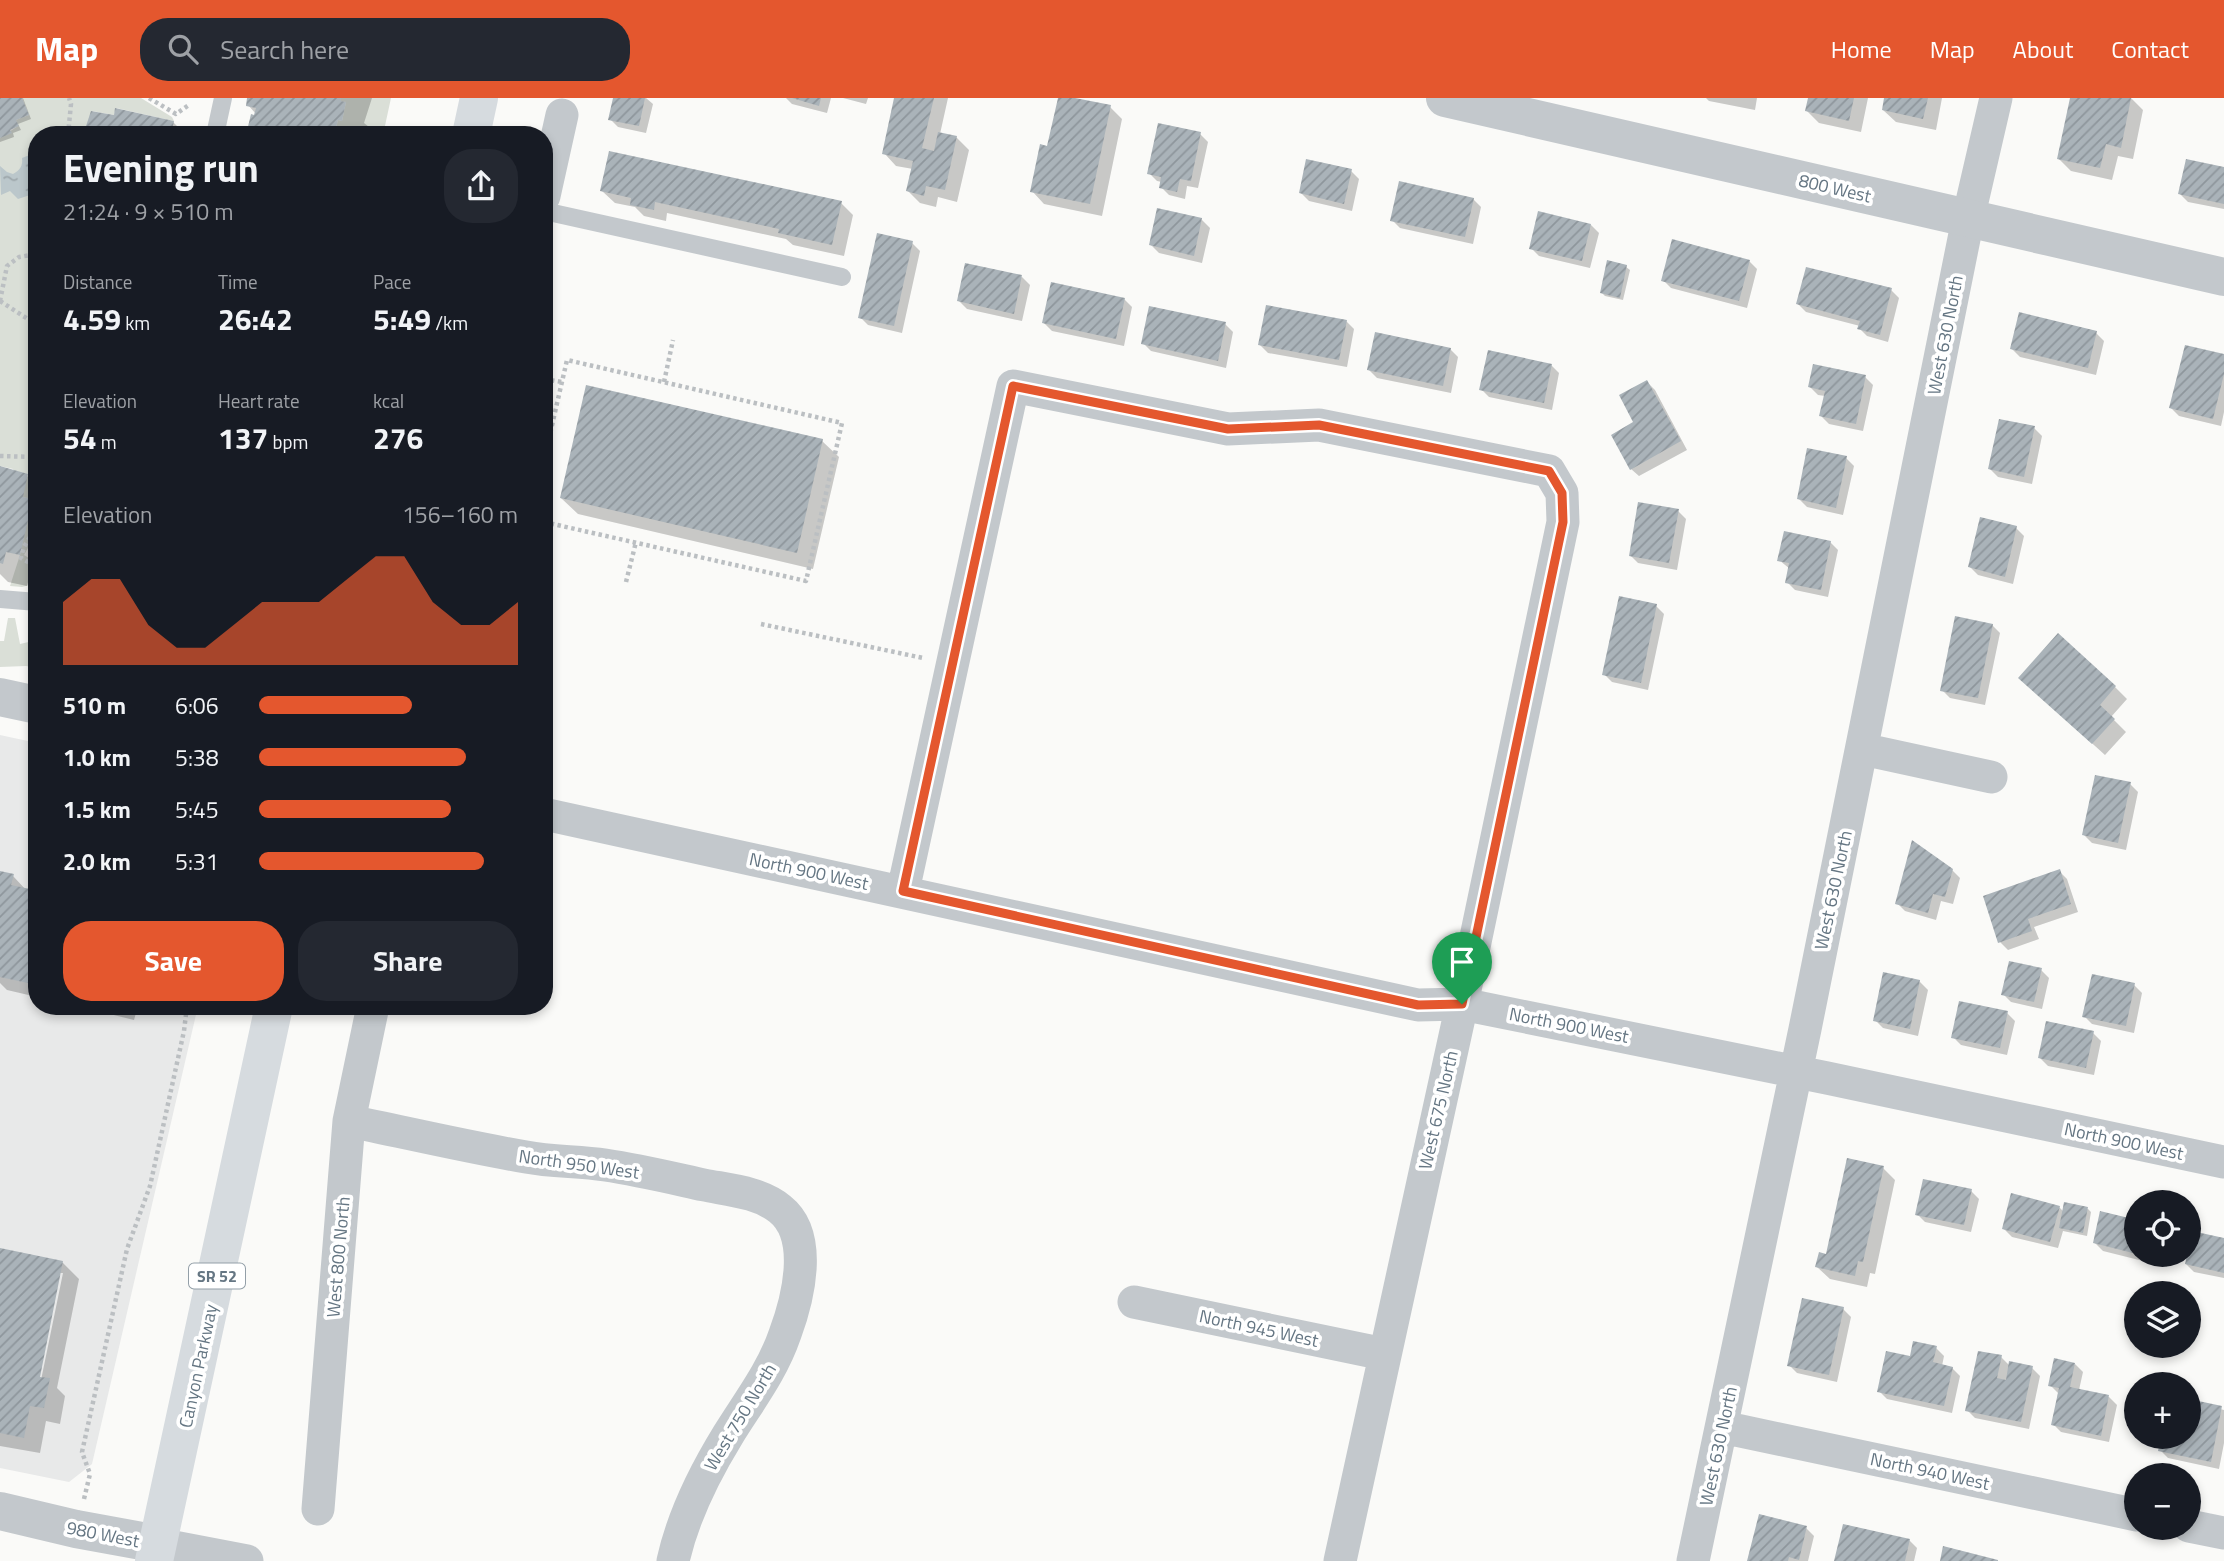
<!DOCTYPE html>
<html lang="en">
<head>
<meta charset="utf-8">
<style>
  :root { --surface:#171b24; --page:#242831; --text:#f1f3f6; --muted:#9ea1a6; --accent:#e4572e }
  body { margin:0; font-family:"Titillium Web",sans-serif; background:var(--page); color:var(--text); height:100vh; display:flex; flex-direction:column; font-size:26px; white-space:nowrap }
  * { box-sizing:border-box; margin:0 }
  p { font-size:23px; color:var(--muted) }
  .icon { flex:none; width:38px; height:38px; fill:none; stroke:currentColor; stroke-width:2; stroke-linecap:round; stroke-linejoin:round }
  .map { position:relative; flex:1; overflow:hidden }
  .sheet { position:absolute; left:28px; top:28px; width:525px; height:889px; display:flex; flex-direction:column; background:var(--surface); border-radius:28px; box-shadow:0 4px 10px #0003 }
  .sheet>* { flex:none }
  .tools { position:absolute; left:2124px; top:1092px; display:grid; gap:14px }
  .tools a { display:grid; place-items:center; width:77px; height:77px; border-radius:50%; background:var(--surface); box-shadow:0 4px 10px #0003; font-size:35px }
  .pin { position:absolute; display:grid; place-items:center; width:60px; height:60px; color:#fff; margin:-72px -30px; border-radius:50% 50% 50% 0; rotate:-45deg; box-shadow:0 0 7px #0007 }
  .pin .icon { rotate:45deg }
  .round { display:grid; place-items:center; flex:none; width:74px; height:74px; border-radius:28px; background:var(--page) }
  .overview { display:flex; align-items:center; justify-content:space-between; height:119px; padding:0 35px }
  h1 { font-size:38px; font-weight:700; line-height:52px }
  .stats { display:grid; grid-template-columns:repeat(3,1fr); gap:10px; height:119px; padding:7px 35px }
  .stats div { display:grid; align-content:center }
  .stats b { font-size:30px; font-weight:700 }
  .stats small { font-size:19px; font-weight:400 }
  .stats p { font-size:19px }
  .chart { height:196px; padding:14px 35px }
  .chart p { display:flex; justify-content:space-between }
  .chart svg { width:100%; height:126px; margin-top:7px; fill:var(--accent); opacity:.7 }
  .action { display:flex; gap:14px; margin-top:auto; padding:14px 35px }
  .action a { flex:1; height:80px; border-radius:28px; background:var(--accent); color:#fff; font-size:28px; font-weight:700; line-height:80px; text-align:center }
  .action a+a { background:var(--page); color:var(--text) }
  ul { padding:0 35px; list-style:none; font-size:23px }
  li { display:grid; grid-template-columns:112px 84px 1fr; align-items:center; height:52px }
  li i { height:18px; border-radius:9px; background:var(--accent) }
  header { display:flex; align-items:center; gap:42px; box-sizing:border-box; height:98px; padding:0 35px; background:var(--accent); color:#fff }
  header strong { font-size:33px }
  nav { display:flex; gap:38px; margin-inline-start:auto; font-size:24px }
  .search { width:490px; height:63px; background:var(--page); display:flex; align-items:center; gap:18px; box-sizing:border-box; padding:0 24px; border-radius:28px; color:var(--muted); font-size:26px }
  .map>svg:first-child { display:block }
  .built { fill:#e8e9e9 }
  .green { fill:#dadfd7 }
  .water { fill:url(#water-ripples) }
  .shadow { fill:#0003; fill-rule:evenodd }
  .building { fill:url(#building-hatch) }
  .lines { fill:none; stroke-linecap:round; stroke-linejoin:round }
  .path { stroke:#bbbfc2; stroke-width:4.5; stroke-dasharray:3.5 3.5; stroke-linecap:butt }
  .service { stroke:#c3c8cc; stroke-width:18 }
  .minor { stroke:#c3c8cc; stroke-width:33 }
  .tertiary { stroke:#c3c8cc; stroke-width:38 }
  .trunk { stroke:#d6dbdf; stroke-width:38 }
  .route-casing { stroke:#fff; stroke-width:14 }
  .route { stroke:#e4572e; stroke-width:9 }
  .labels { text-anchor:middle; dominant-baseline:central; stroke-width:7; stroke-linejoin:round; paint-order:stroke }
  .shield { fill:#fff; stroke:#939fa8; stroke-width:2 }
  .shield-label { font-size:16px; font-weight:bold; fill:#657683 }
  .street-label { font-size:18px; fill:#657683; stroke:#fff }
</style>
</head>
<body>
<header>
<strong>Map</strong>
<div class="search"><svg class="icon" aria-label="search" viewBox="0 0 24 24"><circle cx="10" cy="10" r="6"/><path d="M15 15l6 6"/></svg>Search here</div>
<nav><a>Home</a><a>Map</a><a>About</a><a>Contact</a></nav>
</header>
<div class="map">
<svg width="2224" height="1463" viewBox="0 0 2224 1463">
  <defs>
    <pattern id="water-ripples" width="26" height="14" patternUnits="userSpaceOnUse" patternTransform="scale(1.75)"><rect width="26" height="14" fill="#bbc7cb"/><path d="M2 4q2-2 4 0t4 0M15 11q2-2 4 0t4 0" fill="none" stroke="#9ca6aa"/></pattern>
    <pattern id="building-hatch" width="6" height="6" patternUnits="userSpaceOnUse" patternTransform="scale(1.75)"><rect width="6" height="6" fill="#aab3b9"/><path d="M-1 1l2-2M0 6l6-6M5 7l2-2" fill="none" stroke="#8e969c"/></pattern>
  </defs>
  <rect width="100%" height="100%" fill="#fafaf8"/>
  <path class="built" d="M0 637 37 645V908H198L92 1366 69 1384 0 1370Z"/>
  <path class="green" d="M22 0H141L172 19 174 23 116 10 114 17 92 13 83 37H37V434L24 457 37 465V485L22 489 10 488 20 457 32 401 23 399 13 371 0 368V40L18 28 16 22 29 17Z
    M341 0H391L383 37H334L338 22 342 23 346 4 341 3Z
    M8 520H15L20 546 37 542V570L26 568 0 569V543H4Z"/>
  <path class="water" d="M32 56 37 70V84L31 87 30 97 18 101 10 93 1 97 0 68 7 74 13 76C20 72 23 68 22 60Z"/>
  <path class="shadow" d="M0 0H23L31 21 18 26 21 32 13 35 14 39 0 44Z
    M249 0H372L364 25 369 29 367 37H248L256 16 248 7Z
    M615 0H646L653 6 646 35 618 29 610 21Z
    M786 0H831L827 15 792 6Z
    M843 0H868L866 6Z
    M896 0H948L940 36 957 40 969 52 957 104 938 99 936 109 920 105 908 93 913 71 896 68 884 55Z
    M1059 0 1110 9 1122 21 1102 118 1044 106 1032 93 1049 50Z
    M1706 0H1757L1755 12 1709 3Z
    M1809 0H1868L1861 34 1819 25 1807 13Z
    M1886 0H1942L1936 32 1896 24 1883 12Z
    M2072 0H2131L2143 12 2133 61 2118 58 2112 82 2071 73 2059 61Z
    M173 24 186 37H86Z
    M1200 36 1208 44 1198 90 1187 88 1185 101 1169 97 1161 89 1162 84 1157 83 1149 75Z
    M2224 70V111L2188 104 2180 96Z
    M1351 73 1359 81 1352 113 1309 103 1301 95Z
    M602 93 841 105 853 117 844 158 793 147 786 141 667 115 666 123 644 118 635 109 615 105Z
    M1473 101 1481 109 1473 146 1400 130 1392 122Z
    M1202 122 1210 130 1202 165 1159 155 1151 147Z
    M1591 127 1599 135 1590 170 1539 158 1531 150Z
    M912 145 920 153 902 235 868 227 860 219Z
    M1749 163 1757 171 1747 210 1671 190 1663 182Z
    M1626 169 1630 172 1623 202 1605 198 1602 195Z
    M1022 179 1030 187 1022 223 967 211 959 203Z
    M1891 192 1899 200 1888 244 1867 238 1859 230 1860 228 1806 214 1798 206Z
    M1124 201 1132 209 1124 248 1052 233 1044 225Z
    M1346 223 1354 231 1347 269 1268 255 1260 247Z
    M1225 226 1233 234 1226 270 1151 253 1143 245Z
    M2096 235 2104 243 2096 277 2020 259 2012 251Z
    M1450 251 1458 259 1451 295 1377 280 1369 272Z
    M2224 258V314L2221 328 2179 318 2171 310Z
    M1551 267 1559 275 1552 312 1489 299 1481 291Z
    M1865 279 1873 287 1863 333 1829 326 1821 318 1825 298 1818 297 1810 289Z
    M1647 284 1655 292 1687 352 1639 378 1631 371 1636 325Z
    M2034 330 2042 338 2032 386 1998 379 1990 371Z
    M822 343 839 359 813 471 578 416 561 400Z
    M1846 360 1854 368 1843 417 1807 409 1799 401Z
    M0 370 27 378 37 387V479L30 477 27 488 8 484 0 476Z
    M1678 413 1686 421 1677 472 1638 465 1630 457Z
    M2016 430 2024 438 2013 486 1978 477 1970 469Z
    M1830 444 1838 452 1828 499 1795 492 1787 484 1790 471 1779 462Z
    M1656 508 1664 516 1648 592 1612 584 1604 576Z
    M1992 527 2000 535 1985 607 1950 600 1942 592Z
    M2115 589 2127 601 2111 619 2126 634 2105 657 2033 592Z
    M2130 686 2138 694 2126 752 2092 745 2084 737Z
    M1952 772 1960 780 1953 806 1941 803 1936 822 1905 813 1897 805Z
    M2059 773 2067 781 2078 814 2034 829 2039 841 2008 852 2000 844Z
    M0 775 13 778 27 793 32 794 37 783V899L7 892 0 885Z
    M2041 872 2049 880 2042 911 2011 904 2003 896Z
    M1920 884 1928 892 1918 938 1883 930 1875 922Z
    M2134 887 2142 895 2134 935 2092 926 2084 918Z
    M77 908H138L134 922Z
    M2007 915 2015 923 2007 957 1961 947 1953 939Z
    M2093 935 2101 943 2094 977 2048 968 2040 960Z
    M1883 1070 1895 1082 1875 1176 1870 1175 1867 1189 1830 1181 1817 1169 1828 1158Z
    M1971 1093 1979 1101 1971 1134 1925 1124 1917 1116Z
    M2059 1109 2064 1114 2088 1111 2091 1114 2087 1138 2063 1133 2058 1150 2012 1139 2004 1131Z
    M2137 1124V1157H2170L2167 1169 2103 1153 2095 1145Z
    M2193 1135 2224 1142V1180L2194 1174 2186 1166Z
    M0 1152 63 1165 79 1181 57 1290 65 1298 60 1326 46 1323 40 1355 0 1348ZM59 1175H63L40 1287H37Z
    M1843 1211 1851 1219 1837 1284 1797 1275 1789 1267Z
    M1936 1250 1944 1258 1942 1268 1952 1270 1960 1278 1952 1315 1887 1301 1879 1293 1911 1260Z
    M2001 1259 2010 1268 2032 1270 2040 1278 2029 1331 1975 1320 1967 1312Z
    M2075 1266 2083 1274 2079 1292 2109 1299 2117 1307 2109 1344 2061 1334 2053 1326 2058 1295 2050 1287Z
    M2189 1303 2224 1312V1345L2219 1371 2168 1360 2160 1352 2163 1339H2189Z
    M1806 1430 1814 1438 1808 1463H1749Z
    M1909 1442 1917 1450 1914 1463H1836Z"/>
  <path class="building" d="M0 0H22L29 17 16 22 19 28 10 32 12 35 0 40Z
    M247 0H341V3L346 4 342 23 338 22 334 37H246L251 16 254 17 256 10 246 8Z
    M613 0H645L639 28 608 22Z
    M792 0H821L819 8Z
    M894 0H934L922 50 934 53 938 34 957 38 945 92 926 88 924 98 906 93 913 63 882 56Z
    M1058 0H1075L1111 7 1090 106 1030 94 1040 46 1047 48Z
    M1808 0H1854L1849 23 1805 13Z
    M1884 0H1928L1923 21 1882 12Z
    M2070 0H2131L2121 50 2106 46 2100 70 2057 61Z
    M115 10 174 23 171 37H83L91 13 114 17Z
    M1158 25 1201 34 1191 83 1180 81 1177 94 1159 90 1161 79 1147 76Z
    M609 53 842 103 832 147 778 135 779 131 655 104 654 112 630 107 631 100 600 93Z
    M1306 61 1352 71 1344 106 1299 95Z
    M2186 61 2224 69V106L2178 96Z
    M1399 83 1474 100 1465 139 1390 123Z
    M1157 110 1202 120 1194 158 1149 147Z
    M1538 113 1591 126 1582 163 1529 151Z
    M877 135 913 143 894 228 858 220Z
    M1672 141 1750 162 1739 203 1661 183Z
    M1607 162 1627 167 1620 200 1600 195Z
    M965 165 1022 177 1014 216 957 203Z
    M1806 169 1892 190 1880 237 1857 231 1860 223 1796 206Z
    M1051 184 1125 200 1116 241 1042 225Z
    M1266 207 1347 222 1339 262 1258 247Z
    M1149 208 1226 224 1218 263 1141 246Z
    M2019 214 2097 233 2088 270 2010 251Z
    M1375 234 1451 250 1443 288 1367 272Z
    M2185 247 2224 256V276L2213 321 2169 310Z
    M1488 252 1552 266 1544 305 1479 292Z
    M1813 266 1866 277 1856 326 1819 318 1825 293 1808 289Z
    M1647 282 1681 343 1630 372 1611 337 1633 324 1619 297Z
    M586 287 823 341 797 455 560 400Z
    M1999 321 2035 328 2024 379 1988 371Z
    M1807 350 1847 358 1836 410 1797 401Z
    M0 368 28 376 23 399 33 401 20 457 6 454 3 466 0 465Z
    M1638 404 1679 411 1669 465 1629 458Z
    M1980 419 2017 428 2005 479 1968 469Z
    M1784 433 1831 443 1821 492 1785 485 1789 465 1777 463Z
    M1619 498 1657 506 1641 585 1602 577Z
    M1955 518 1993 526 1978 600 1940 593Z
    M2058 535 2116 588 2100 607 2115 621 2092 646 2018 580Z
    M2095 677 2131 684 2118 745 2082 737Z
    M1912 742 1953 771 1945 799 1933 796 1928 815 1895 806Z
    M2060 771 2071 806 2028 821 2032 833 1998 845 1983 798Z
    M0 773 14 776 11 787 30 791 33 780 37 781V887L0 879Z
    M2009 863 2042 870 2034 904 2001 897Z
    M1883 874 1920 882 1910 931 1873 923Z
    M2092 876 2135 885 2126 928 2082 919Z
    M1959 903 2008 913 2000 950 1951 940Z
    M2046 923 2094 933 2086 970 2038 960Z
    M1847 1060 1884 1068 1863 1164 1858 1163 1855 1178 1815 1169 1819 1154 1826 1156Z
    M1923 1081 1972 1091 1964 1127 1915 1117Z
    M2011 1095 2060 1108 2050 1144 2002 1131Z
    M2064 1104 2088 1109 2083 1135 2059 1130Z
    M2100 1113 2137 1122V1156L2093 1145Z
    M2192 1133 2224 1140V1175L2185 1166 2187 1157H2189Z
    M0 1150 63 1163 40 1279 50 1280 44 1310 30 1308 24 1340 0 1335Z
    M1802 1200 1844 1209 1829 1277 1787 1268Z
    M1913 1243 1937 1248 1933 1264 1953 1269 1944 1308 1877 1294 1886 1253 1910 1258Z
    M1978 1253 2002 1257 1997 1280 2006 1282 2009 1263 2033 1268 2021 1324 1965 1313Z
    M2054 1260 2075 1265 2070 1289 2109 1297 2101 1338 2051 1327 2059 1290 2048 1288Z
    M2189 1301 2222 1308 2211 1364 2158 1353 2161 1339H2189Z
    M1759 1416 1807 1428 1799 1462 1789 1459 1788 1463H1747Z
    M1843 1426 1910 1441 1905 1463H1834Z
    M1943 1448 1998 1462V1463H1940Z"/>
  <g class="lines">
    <path class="path" d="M149 0 176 16 189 7
      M68 37 71 6 69 0
      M0 203 7 168 19 159 37 156
      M0 203 37 227
      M544 281 562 284
      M664 284 673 242
      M0 358 37 359
      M544 362 567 262 842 325 806 483 544 424
      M37 427 24 449 21 460 37 469
      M626 484 636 444
      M761 526 923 560
      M84 1401 90 1376 82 1354 127 1151 150 1088 184 933 187 908"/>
    <path class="service" d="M215 37 223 0
      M544 113 842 179
      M0 501 37 504"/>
    <path class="minor" d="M544 98 562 17
      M1862 651 1991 679
      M544 716 1418 907 1462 906 1827 980 2224 1064
      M903 793 1013 288 1228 331 1319 327 1549 373 1562 395 1563 424 1462 906 1340 1463
      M349 1023C408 1035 467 1049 526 1059 552 1064 579 1063 605 1067 639 1072 672 1080 704 1087 729 1092 759 1094 780 1111 814 1138 798 1201 785 1236 772 1274 749 1303 728 1337 704 1376 683 1418 673 1463
      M1134 1204 1384 1256
      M1722 1329 2137 1417
      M318 1411 349 1023 373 908
      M2189 1428 2224 1435
      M158 1446 247 1463
      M1693 1463 1805 931 1968 121 1996 0"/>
    <path class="tertiary" d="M1445 0 2224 179
      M0 599 37 607
      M0 1413 76 1431 158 1446"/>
    <path class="trunk" d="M471 37 479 0
      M154 1463 274 908"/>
  </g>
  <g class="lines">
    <g class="route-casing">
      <path id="route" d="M1013 288 1228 331 1319 327 1549 373 1562 395 1563 424 1462 906 1418 907 903 793Z"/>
    </g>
    <use href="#route" class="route"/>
  </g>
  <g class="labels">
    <rect class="shield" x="189" y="1165.5" width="56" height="25" rx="5"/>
    <g class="shield-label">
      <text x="217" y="1178">SR 52</text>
    </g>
    <g class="street-label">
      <text transform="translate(1835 90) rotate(13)">800 West</text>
      <text transform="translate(1945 237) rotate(-79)">West 630 North</text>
      <text transform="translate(809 773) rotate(12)">North 900 West</text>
      <text transform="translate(1833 792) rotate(-78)">West 630 North</text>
      <text transform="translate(1569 927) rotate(11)">North 900 West</text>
      <text transform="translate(1438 1012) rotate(-77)">West 675 North</text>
      <text transform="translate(2124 1043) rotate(12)">North 900 West</text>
      <text transform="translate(579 1066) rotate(8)">North 950 West</text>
      <text transform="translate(338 1159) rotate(-85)">West 800 North</text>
      <text transform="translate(1259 1230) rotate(12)">North 945 West</text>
      <text transform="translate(198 1268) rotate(-78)">Canyon Parkway</text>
      <text transform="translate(740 1319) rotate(-59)">West 750 North</text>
      <text transform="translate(1718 1348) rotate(-78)">West 630 North</text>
      <text transform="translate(1930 1373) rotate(12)">North 940 West</text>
      <text transform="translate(103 1436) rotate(11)">980 West</text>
    </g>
  </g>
</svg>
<div class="tools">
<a><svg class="icon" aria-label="locate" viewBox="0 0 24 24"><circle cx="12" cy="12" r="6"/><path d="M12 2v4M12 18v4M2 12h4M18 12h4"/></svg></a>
<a><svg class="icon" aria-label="layers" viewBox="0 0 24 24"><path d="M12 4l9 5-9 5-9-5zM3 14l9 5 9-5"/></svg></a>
<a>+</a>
<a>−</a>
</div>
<div class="pin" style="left:1462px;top:906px;background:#1e9e55"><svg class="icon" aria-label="arrive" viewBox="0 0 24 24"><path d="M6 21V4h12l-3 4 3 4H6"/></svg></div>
<section class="sheet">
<div class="overview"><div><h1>Evening run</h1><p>21:24 · 9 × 510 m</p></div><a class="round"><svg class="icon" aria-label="share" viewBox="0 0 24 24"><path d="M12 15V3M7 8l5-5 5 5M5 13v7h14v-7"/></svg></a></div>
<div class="stats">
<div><p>Distance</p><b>4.59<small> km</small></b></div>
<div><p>Time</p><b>26:42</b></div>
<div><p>Pace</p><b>5:49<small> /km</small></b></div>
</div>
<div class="stats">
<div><p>Elevation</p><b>54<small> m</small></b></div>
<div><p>Heart rate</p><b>137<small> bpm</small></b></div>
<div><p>kcal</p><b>276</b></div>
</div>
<div class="chart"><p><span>Elevation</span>156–160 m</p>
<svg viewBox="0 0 160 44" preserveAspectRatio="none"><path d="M0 44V22L10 14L20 14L30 30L40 38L50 38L60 30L70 22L80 22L90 22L100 14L110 6L120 6L130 22L140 30L150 30L160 22V44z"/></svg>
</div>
<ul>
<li><b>510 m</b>6:06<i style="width:59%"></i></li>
<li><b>1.0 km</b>5:38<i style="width:80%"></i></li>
<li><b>1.5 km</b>5:45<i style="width:74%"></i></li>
<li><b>2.0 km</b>5:31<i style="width:87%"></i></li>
</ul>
<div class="action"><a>Save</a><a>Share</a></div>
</section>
</div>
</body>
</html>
